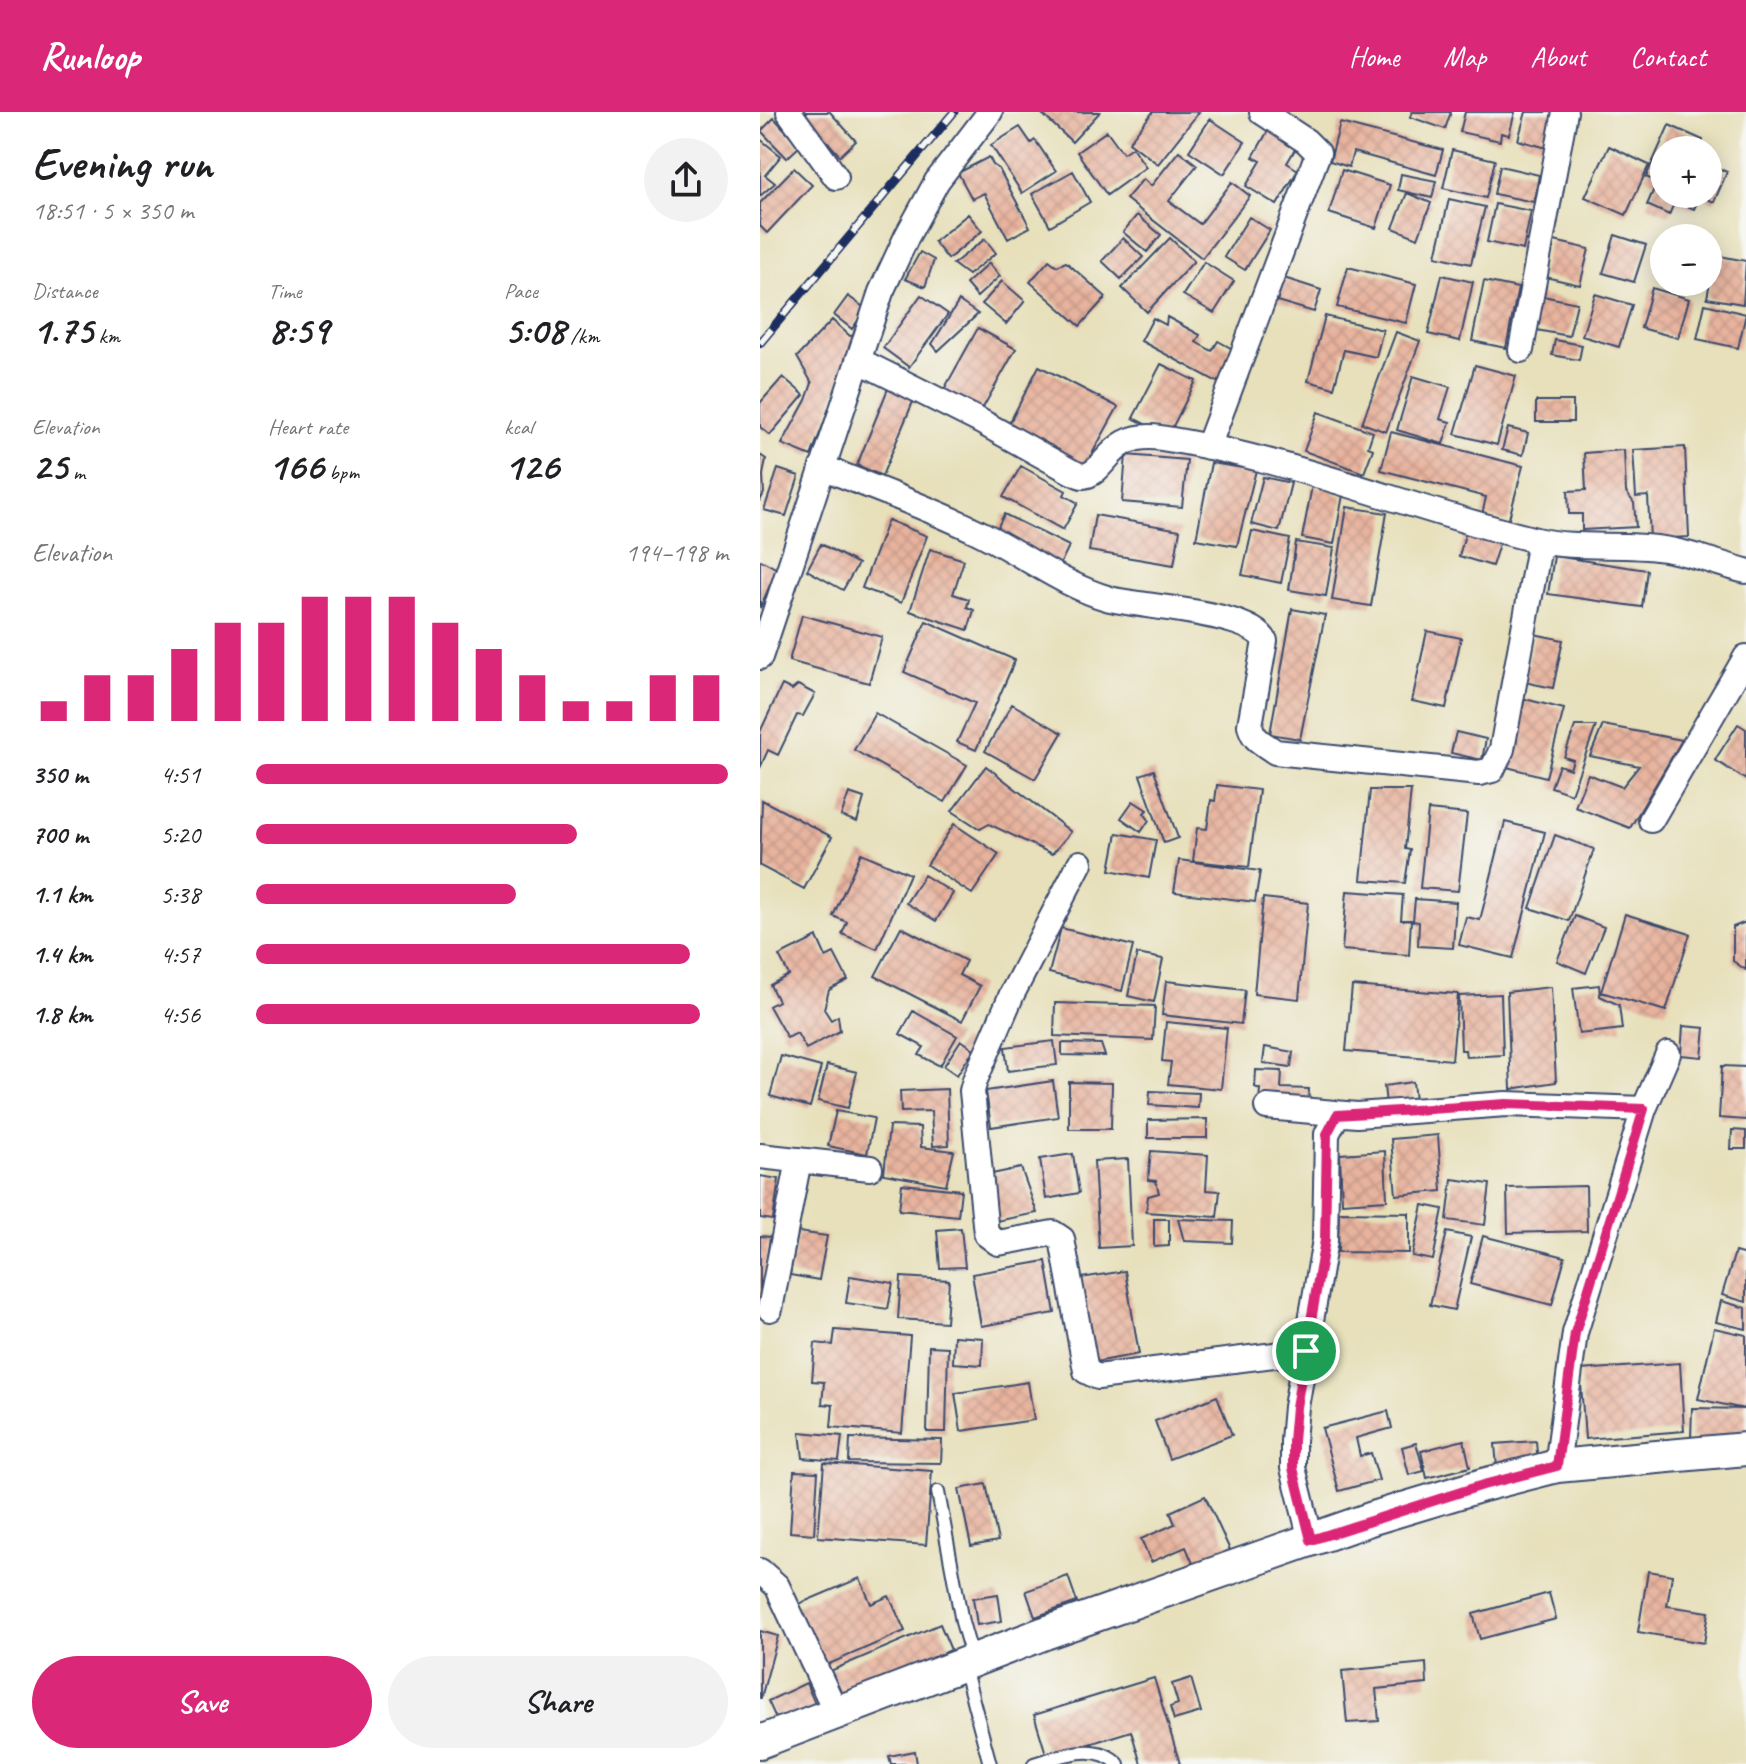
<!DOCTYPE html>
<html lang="en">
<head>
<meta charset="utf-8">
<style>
  :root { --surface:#fff; --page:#f2f2f2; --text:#202124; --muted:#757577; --accent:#db2777 }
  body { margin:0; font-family:Caveat,sans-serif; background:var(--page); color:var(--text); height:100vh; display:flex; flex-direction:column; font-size:30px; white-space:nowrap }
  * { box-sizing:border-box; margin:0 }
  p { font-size:26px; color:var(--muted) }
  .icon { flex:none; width:44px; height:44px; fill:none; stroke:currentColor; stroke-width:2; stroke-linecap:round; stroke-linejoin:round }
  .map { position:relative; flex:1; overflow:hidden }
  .side { display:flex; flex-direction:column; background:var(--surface); width:760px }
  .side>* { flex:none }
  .tools { position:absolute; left:890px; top:24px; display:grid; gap:16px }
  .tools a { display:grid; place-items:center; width:72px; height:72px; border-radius:50%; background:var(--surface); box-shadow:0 4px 20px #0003; font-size:40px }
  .pin { position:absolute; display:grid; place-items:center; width:68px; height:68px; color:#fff; margin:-34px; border:4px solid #fff; border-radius:50%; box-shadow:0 2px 8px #0007 }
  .round { display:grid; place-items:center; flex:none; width:84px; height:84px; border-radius:42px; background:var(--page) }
  .head { display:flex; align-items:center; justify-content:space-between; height:136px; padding:0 32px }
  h1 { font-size:44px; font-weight:700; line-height:60px }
  .stats { display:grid; grid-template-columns:repeat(3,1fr); gap:12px; height:136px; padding:8px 32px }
  .stats div { display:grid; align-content:center }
  .stats b { font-size:40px; font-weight:700 }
  .stats small { font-size:22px; font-weight:400 }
  .stats p { font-size:22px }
  .chart { height:224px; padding:16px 32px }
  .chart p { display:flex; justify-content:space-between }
  .chart svg { width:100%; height:144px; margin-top:8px; stroke:var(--accent); stroke-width:6 }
  .button { display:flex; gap:16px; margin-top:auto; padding:16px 32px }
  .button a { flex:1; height:92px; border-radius:48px; background:var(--accent); color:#fff; font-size:32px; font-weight:700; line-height:92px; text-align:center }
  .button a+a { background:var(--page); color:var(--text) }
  ul { padding:0 32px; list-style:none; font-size:26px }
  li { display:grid; grid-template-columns:128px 96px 1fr; align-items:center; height:60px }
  li i { height:20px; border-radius:10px; background:var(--accent) }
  header { display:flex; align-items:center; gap:48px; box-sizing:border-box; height:112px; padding:0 40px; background:var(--accent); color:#fff }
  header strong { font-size:38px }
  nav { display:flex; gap:44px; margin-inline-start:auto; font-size:28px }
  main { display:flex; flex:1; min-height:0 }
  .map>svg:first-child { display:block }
  .building { fill:url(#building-cross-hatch) }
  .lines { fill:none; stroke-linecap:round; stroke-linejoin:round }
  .lane-casing { stroke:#3a4a6c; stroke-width:16 }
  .street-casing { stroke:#3a4a6c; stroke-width:28 }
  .secondary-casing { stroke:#3a4a6c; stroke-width:36 }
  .lane { stroke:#fff; stroke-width:12 }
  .street { stroke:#fff; stroke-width:24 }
  .secondary { stroke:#fff; stroke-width:32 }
  .rail-casing { stroke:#1b2f5e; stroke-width:9 }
  .rail { stroke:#f6f6f2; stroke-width:6; stroke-dasharray:18; stroke-linecap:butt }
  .route-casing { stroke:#fff; stroke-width:16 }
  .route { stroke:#db2777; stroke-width:10 }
</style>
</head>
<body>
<header>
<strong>Runloop</strong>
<nav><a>Home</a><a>Map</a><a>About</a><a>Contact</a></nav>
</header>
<main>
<section class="side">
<div class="head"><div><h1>Evening run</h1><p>18:51 · 5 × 350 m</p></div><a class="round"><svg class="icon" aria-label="share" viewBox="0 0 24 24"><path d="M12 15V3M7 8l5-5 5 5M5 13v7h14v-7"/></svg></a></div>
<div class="stats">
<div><p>Distance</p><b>1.75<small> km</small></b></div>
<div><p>Time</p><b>8:59</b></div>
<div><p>Pace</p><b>5:08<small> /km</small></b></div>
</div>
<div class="stats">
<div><p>Elevation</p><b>25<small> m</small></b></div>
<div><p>Heart rate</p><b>166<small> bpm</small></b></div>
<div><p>kcal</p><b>126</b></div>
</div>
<div class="chart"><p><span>Elevation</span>194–198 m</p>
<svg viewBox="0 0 160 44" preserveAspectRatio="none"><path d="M5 44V38M15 44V30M25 44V30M35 44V22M45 44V14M55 44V14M65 44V6M75 44V6M85 44V6M95 44V14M105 44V22M115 44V30M125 44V38M135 44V38M145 44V30M155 44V30"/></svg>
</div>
<ul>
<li><b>350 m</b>4:51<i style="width:100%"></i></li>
<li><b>700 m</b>5:20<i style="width:68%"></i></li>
<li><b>1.1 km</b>5:38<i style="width:55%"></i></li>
<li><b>1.4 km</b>4:57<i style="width:92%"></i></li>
<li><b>1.8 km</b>4:56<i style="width:94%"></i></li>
</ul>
<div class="button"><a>Save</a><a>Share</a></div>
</section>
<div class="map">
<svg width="986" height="1652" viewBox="0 0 986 1652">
  <defs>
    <pattern id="building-cross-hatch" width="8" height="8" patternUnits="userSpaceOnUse" patternTransform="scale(2)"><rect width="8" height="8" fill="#e8b39d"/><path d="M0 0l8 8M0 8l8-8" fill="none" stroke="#c69a8a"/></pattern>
  </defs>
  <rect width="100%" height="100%" fill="#f6f6f2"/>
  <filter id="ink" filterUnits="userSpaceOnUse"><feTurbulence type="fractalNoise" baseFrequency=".0125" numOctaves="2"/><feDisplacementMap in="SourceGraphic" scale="16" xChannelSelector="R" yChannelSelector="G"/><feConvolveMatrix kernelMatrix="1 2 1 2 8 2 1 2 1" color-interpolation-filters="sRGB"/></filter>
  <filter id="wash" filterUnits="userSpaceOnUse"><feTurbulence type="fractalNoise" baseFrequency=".006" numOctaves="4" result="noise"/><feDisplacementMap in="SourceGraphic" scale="32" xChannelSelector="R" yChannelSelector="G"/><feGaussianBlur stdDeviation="1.8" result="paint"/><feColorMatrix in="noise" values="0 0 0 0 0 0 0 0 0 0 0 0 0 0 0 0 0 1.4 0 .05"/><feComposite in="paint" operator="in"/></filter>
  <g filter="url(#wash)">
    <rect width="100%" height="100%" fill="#e7e0bb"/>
    <g id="blocks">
      <path class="building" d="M45 0H70L96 29 80 44 43 2Z
        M280 0H340L312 30Z
        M393 0H439L398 52 369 30Z
        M652 0H691L685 17 650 5Z
        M705 0H755L749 23 741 21 740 29 700 20Z
        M766 0H794L787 36 758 28Z
        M14 6 40 34 27 46 1 19Z
        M450 7 485 30 464 62 429 39Z
        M580 11 683 38 676 63 593 40 589 55 570 49Z
        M909 13 943 28 939 38H904V82H948V52L967 60 954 90 940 84 934 97 915 89 909 103 887 93 897 70 886 65Z
        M260 15 271 31 275 28 296 59 262 81 231 33Z
        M509 17 537 34 527 51 538 58 517 93 486 74 501 49 493 45Z
        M347 19 363 41 372 35 386 55 347 83 317 40Z
        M0 27 21 44 5 63 15 71 0 84Z
        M849 34 889 53 866 103 825 85Z
        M692 38 735 48 726 86 683 76Z
        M419 39 437 53 409 89 440 112 472 70 490 84 442 146 366 87 383 67 391 74Z
        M229 45 233 53 239 57 270 115 248 127 224 81 212 87 198 61Z
        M740 54 779 63 774 90 734 82Z
        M34 56 52 73 7 121 0 114V91Z
        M582 58 630 73 616 116 569 101Z
        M313 59 330 90 290 114 272 82Z
        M641 62 676 69 672 86 638 78Z
        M647 81 671 91 658 126 633 116Z
        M689 87 725 95 711 152 676 144Z
        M735 92 771 99 763 138 727 130Z
        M208 102 222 119 188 147 174 130Z
        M377 103 401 123 387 140 363 120Z
        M489 105 510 118 485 158 464 145Z
        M855 123 886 133 874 170 843 161Z
        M363 126 383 145 361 167 342 149Z
        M410 126 434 149 387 200 362 176Z
        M225 127 236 141 208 163 193 152Z
        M790 128 829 137 820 173 781 164Z
        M160 140 174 148 165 175 145 167Z
        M955 143 986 149 983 192 947 186Z
        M289 148 297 154 306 150 346 185 320 214 270 170Z
        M444 150 474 169 454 201 423 183Z
        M229 151 240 164 217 185 206 172Z
        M588 155 656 172 646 211 577 195Z
        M682 163 713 170 700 229 668 222Z
        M524 166 561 178 554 200 517 189Z
        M242 169 265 189 246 212 222 192Z
        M724 169 758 176 746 236 712 229Z
        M892 176 929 187 918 226 881 216Z
        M835 182 872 193 859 235 822 224Z
        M161 183 188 202 149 255 123 236Z
        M778 183 817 191 809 224 771 217Z
        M88 184 106 197 92 217 74 203Z
        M199 189 218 202 178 239 172 232Z
        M945 192 986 202 978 236 937 227Z
        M565 204 623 218 616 245 584 238 574 276 548 269Z
        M407 205 440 223 436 230 452 239 458 229 476 239 459 271 381 229 393 206 406 213Z
        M72 208 90 224 98 223 51 344 22 332 46 288 52 271 37 245Z
        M218 216 256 237 220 301 182 281Z
        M636 220 660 229 626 320 602 311Z
        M795 228 822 233 819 248 792 243Z
        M401 252 436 269 408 324 373 306Z
        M715 253 756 264 737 333 695 322Z
        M279 254 358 295 323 358 249 312Z
        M653 264 690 275 680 307 690 310 683 332 637 318Z
        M23 265 44 283 10 323 0 315V291Z
        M129 274 155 285 122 364 97 353Z
        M776 289H813V310H776Z
        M558 300 613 320 608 335 613 337 604 361 544 339Z
        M748 316 768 321 763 343 742 338Z
        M631 320 763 354 748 410 722 403 726 385 621 358Z
        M925 335 929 425 890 427 888 384 876 385 873 338Z
        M864 338 866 380 874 391 876 415 822 418V402H809L808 379 826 378 824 341Z
        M0 343 6 347 3 363 4 381 0 389Z
        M366 343 427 348 422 395 362 390Z
        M451 351 496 358 477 434 436 427Z
        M261 354 306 379 304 383 318 391 303 418 243 385Z
        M18 357 39 364 26 404 4 398Z
        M503 365 531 371 519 419 491 412Z
        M552 374 575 378 574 382 583 383 574 432 542 426Z
        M587 395 627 401 611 494 572 488Z
        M244 402 309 434 298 457 233 425Z
        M335 403 420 418 414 453 329 439Z
        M128 408 167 424 141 491 102 476Z
        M492 419 530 427 521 471 482 463Z
        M706 419 740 429 732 454 699 444Z
        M536 430 574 436 566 484 529 478Z
        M61 432 98 452 83 478 47 458Z
        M170 437 204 448 193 482 209 487 207 495 214 498 208 518 150 499Z
        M794 444 887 458 882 495 788 482Z
        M1 448 17 457 0 496V450Z
        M532 497 565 503 540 627 510 622Z
        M42 503 122 525 109 571 29 549Z
        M166 509 255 548 216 638 197 630 215 591 144 560Z
        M667 519 701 526 686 596 652 589Z
        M774 522 803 528 793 576 764 570Z
        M22 573 32 578 38 573 55 582 43 604 37 603 18 643 8 638 0 656V620Z
        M765 587 804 597 786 665 747 655Z
        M252 592 302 621 275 667 225 639Z
        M115 601 207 653 185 690 94 638Z
        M978 612 986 617V668L955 648Z
        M843 613 922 628 870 716 815 695 828 662 862 675 879 654 830 644Z
        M815 614H836L811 682 791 675 799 653 810 657 813 648 804 645Z
        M696 620 726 627 722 648 691 641Z
        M226 654 311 720 292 742 229 712 220 717 192 699Z
        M394 658 418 726 404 731 380 663Z
        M457 673 499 678 489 755 433 749 437 716 447 717 451 688 455 689Z
        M610 678H651L645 737 650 738 645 771 601 768Z
        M89 681 104 686 97 710 81 704Z
        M2 688 72 725 44 777 0 754Z
        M373 689 387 698 384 701 389 708 381 720 361 706Z
        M668 698 707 702 698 779 660 776Z
        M745 710 785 720 753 846 699 833 706 805 720 808Z
        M194 712 239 742 212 782 167 753Z
        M357 721 396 728 389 766 350 758Z
        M795 723 834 737 809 809 770 796Z
        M101 741 150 762 117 837 82 822 87 810 73 804Z
        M419 748 500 759 495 790 414 780Z
        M164 763 193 781 176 809 146 791Z
        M587 779 643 783 641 808H651L649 843 582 838Z
        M503 786 548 791 539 887 494 882Z
        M655 787 696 790 693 836 658 834 659 810 653 809Z
        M865 802 930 822 906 899 841 880Z
        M815 804 844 815 826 861 797 849Z
        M986 810V858L973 849V815Z
        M141 815 206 849 199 863 220 874 202 909 115 864Z
        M301 816 373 834 362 879 289 861Z
        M57 825 66 845 74 841 88 868 69 878 64 897 71 908 78 904 80 919 46 937 37 921 27 926 9 894 18 889 10 873 29 863 19 844Z
        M377 842 403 847 394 890 368 884Z
        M406 869 485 878 481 912 402 903Z
        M839 873 840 884 859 893 862 917 819 922 813 876Z
        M592 874 698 882 692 948 586 939Z
        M791 875 796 970 751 977 747 880Z
        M741 882 743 943 706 945 705 938H701L699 884Z
        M295 891 395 894 393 928 294 924Z
        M153 899 197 924 180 954 159 943 164 935 140 922Z
        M406 910 467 916 461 977 408 972 411 950 402 949Z
        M923 914 945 916 942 945 921 943Z
        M201 928 214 937 197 963 184 954Z
        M294 929 297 953 248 959 245 935Z
        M302 931 341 932 345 944 302 943Z
        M505 935 533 940 531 955 503 951Z
        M21 944 61 955 50 995 10 984Z
        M67 953 97 960 88 996 58 989Z
        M962 954 986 955V1008L959 1006Z
        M496 958 522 959 521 976 549 977 548 992 499 989 500 977 495 975Z
        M293 969 298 1005 231 1015 226 979Z
        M309 970 352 971 351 1017H309Z
        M653 970 655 989 626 992 624 974Z
        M187 977 189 1033 173 1034 171 999 141 1000 140 979Z
        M390 979 439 981 438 996 389 993Z
        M76 999 114 1006 107 1042 68 1034Z
        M447 1007V1026H388V1008Z
        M129 1014 160 1015 161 1035 194 1039 186 1073 124 1062Z
        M972 1018 986 1019V1037H971Z
        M678 1023 682 1079 636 1083 631 1027Z
        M391 1039 448 1043 446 1078 460 1079 457 1105 386 1100 388 1084 399 1081 396 1069 388 1068Z
        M625 1039 627 1088 582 1091 580 1042Z
        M313 1042 319 1081 286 1087 280 1047Z
        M368 1047 372 1134 339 1136 334 1049Z
        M261 1056 277 1101 236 1109 227 1063Z
        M0 1064 19 1067 13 1108 0 1106Z
        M692 1067 730 1072 725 1113 687 1108Z
        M142 1072 201 1078 198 1104 139 1098Z
        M826 1074 827 1119 748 1121 747 1076Z
        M663 1093 683 1097 673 1148 652 1144Z
        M579 1100 649 1101V1141L578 1140Z
        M394 1107H409V1134L394 1135Z
        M418 1107 473 1109 472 1131 424 1129Z
        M201 1116 205 1155 180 1156 177 1118Z
        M38 1120 67 1124 59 1168 30 1163Z
        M687 1120 711 1125 694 1198 670 1193Z
        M0 1124 10 1125 2 1183H0Z
        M723 1124 805 1145 792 1193 710 1172Z
        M975 1140 986 1143V1190L962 1183Z
        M286 1149 295 1201 221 1214 212 1162Z
        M365 1159 379 1242 330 1251 315 1167Z
        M90 1164 133 1171 128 1197 86 1191Z
        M141 1165 189 1168 186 1210 138 1207Z
        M961 1189 986 1196V1217L956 1210Z
        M954 1216 986 1223V1287L984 1297 938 1287Z
        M75 1218 150 1224 142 1321 71 1315 73 1293 62 1292 64 1270 52 1269 55 1231 73 1233Z
        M194 1224 223 1226 222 1253 193 1251Z
        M169 1234 188 1235 186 1320H167Z
        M920 1251 924 1319 825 1327 820 1258Z
        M268 1270 274 1308 201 1319 195 1281Z
        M457 1284 472 1323 409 1347 395 1309Z
        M932 1296 986 1297V1329L931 1327Z
        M628 1299 632 1316 596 1326 600 1344 611 1341 619 1368 579 1379 562 1316Z
        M40 1320 82 1324 79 1349 43 1346Z
        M90 1326 182 1328 181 1351 89 1350Z
        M704 1328 710 1355 667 1366 661 1339Z
        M776 1329 778 1353 737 1356 735 1332Z
        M656 1331 664 1359 649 1363 642 1335Z
        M64 1351 172 1359 166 1433 58 1425Z
        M34 1359 58 1360 54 1422 30 1420Z
        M226 1372 238 1429 211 1434 199 1377Z
        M445 1384 470 1438 434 1454 426 1435 391 1450 381 1427 415 1412 410 1400Z
        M888 1459 912 1463 907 1494 949 1500 944 1531 878 1520Z
        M308 1464 317 1490 275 1505 266 1479Z
        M100 1466 111 1492 129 1484 145 1519 60 1556 34 1494Z
        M789 1481 796 1507 720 1527 713 1502Z
        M238 1482 242 1509 217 1513 213 1486Z
        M180 1512 191 1538 67 1591 56 1565Z
        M0 1519 18 1524 1 1586H0Z
        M666 1551 667 1572 616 1577 619 1609 587 1611 582 1559Z
        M394 1566 420 1652H381L371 1619 287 1645 274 1603Z
        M431 1566 441 1600 414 1608 410 1595 418 1592 412 1572Z
        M46 1571 57 1596 19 1613 8 1589Z
        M155 1639 157 1652H131L129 1644Z"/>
    </g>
  </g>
  <g filter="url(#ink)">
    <use href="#blocks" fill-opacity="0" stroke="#3a4a6c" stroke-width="2"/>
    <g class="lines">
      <g class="lane-casing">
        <path id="lane" d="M178 1380 202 1510 213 1548
          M204 1555 230 1652
          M274 1652C300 1644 336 1629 358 1652"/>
      </g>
      <g class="street-casing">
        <path id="street" d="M29 0 76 65
          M761 238 805 0
          M98 248 218 308 312 360C316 361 319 364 323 364 347 362 349 318 401 326 529 346 651 397 776 428 817 438 862 430 904 437 931 441 959 452 986 459
          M448 335 558 41 546 29 502 0
          M62 355C113 376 165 394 214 418 259 439 301 473 350 487 381 495 492 500 505 529L490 613C493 629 504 631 515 640L719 661 732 658 742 637 780 429
          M0 545 121 180 147 124 177 69 230 0
          M891 708 986 545
          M320 751 252 882 215 968 212 979 226 1122 238 1131 293 1121 302 1127 326 1259 338 1265 546 1239
          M507 995 597 1003 746 992 884 997
          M0 1044 110 1056
          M10 1197 39 1048
          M797 1354 815 1221 884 997 908 942
          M551 1428 533 1356V1329L536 1295 565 1128 567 1022 577 1003
          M0 1459 17 1474 76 1600"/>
      </g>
      <g class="secondary-casing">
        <path id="secondary" d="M0 1630 285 1521 613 1406 723 1373 797 1354 986 1337"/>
      </g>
      <use href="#lane" class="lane"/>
      <use href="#street" class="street"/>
      <use href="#secondary" class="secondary"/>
      <g class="rail-casing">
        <path id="rail" d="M0 231 194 0"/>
      </g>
      <use href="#rail" class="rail"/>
    </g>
  </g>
  <g class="lines" filter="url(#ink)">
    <g class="route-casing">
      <path id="route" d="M746 992 884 997 815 1221 797 1354 723 1373 551 1428 533 1356V1329L536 1295 565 1128 567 1022 577 1003Z"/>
    </g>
    <use href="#route" class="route"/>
  </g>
</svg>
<div class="tools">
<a>+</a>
<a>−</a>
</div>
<div class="pin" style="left:546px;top:1239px;background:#1e9e55"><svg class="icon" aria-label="arrive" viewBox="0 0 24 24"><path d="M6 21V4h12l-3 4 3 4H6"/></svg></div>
</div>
</main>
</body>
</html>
